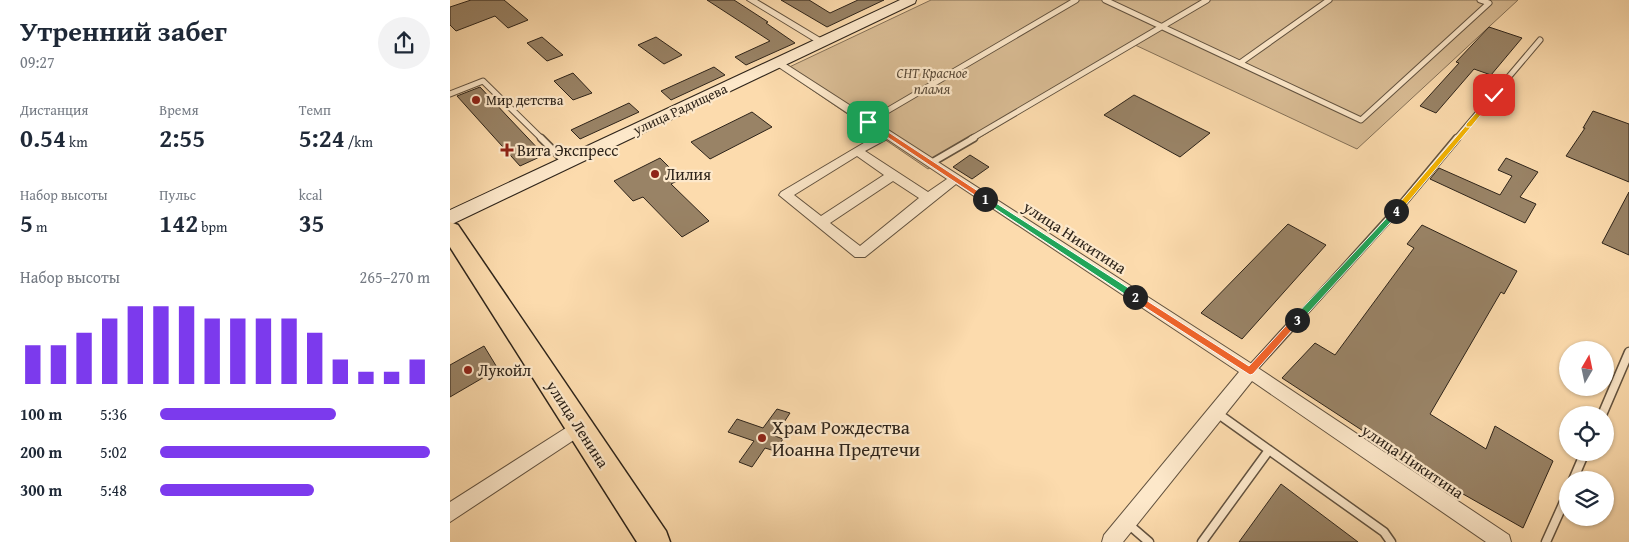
<!DOCTYPE html>
<html lang="ru">
<head>
<meta charset="utf-8">
<style>
  :root { --surface:#fff; --page:#f2f2f3; --text:#1f2937; --muted:#747a83; --accent:#7c3aed }
  body { margin:0; font-family:"Gentium Book Plus",serif; background:var(--page); color:var(--text); height:100vh; display:flex; flex-direction:column; font-size:19px; white-space:nowrap }
  * { box-sizing:border-box; margin:0 }
  p { font-size:16px; color:var(--muted) }
  .icon { flex:none; width:28px; height:28px; fill:none; stroke:currentColor; stroke-width:2; stroke-linecap:round; stroke-linejoin:round }
  .map { position:relative; flex:1; overflow:hidden }
  .sheet { display:flex; flex-direction:column; background:var(--surface); width:450px }
  .sheet>* { flex:none }
  .needle { width:32px; rotate:9deg }
  .tools { position:absolute; left:1109px; top:341px; display:grid; gap:10px }
  .tools a { display:grid; place-items:center; width:55px; height:55px; border-radius:50%; background:var(--surface); box-shadow:0 1px 4px #0004; font-size:25px }
  .pin { position:absolute; display:grid; place-items:center; width:42px; height:42px; color:#fff; margin:-21px; border-radius:10px; box-shadow:0 2px 8px #0006 }
  .km { position:absolute; width:25px; height:25px; margin:-12px; border-radius:50%; background:#222; color:#fff; font-size:14px; line-height:25px; text-align:center }
  .round { display:grid; place-items:center; flex:none; width:52px; height:52px; border-radius:26px; background:var(--page) }
  .headline { display:flex; align-items:center; justify-content:space-between; height:85px; padding:0 20px }
  h1 { font-size:28px; font-weight:800; line-height:38px }
  .metrics { display:grid; grid-template-columns:repeat(3,1fr); gap:8px; height:85px; padding:5px 20px }
  .metrics div { display:grid; align-content:center }
  .metrics b { font-size:25px; font-weight:800 }
  .metrics small { font-size:14px; font-weight:400 }
  .metrics p { font-size:14px }
  .chart { height:140px; padding:10px 20px }
  .chart p { display:flex; justify-content:space-between }
  .chart svg { width:100%; height:90px; margin-top:5px; stroke:var(--accent); stroke-width:6 }
  ul { padding:0 20px; list-style:none; font-size:16px }
  li { display:grid; grid-template-columns:80px 60px 1fr; align-items:center; height:38px }
  li i { height:12px; border-radius:6px; background:var(--accent) }
  main { display:flex; flex:1; min-height:0 }
  .map>svg:first-child { display:block }
  .green { fill:#d9bc94; stroke:#847057 }
  .building { fill:#998366; stroke:#2e241a }
  .lines { fill:none; stroke-linecap:round; stroke-linejoin:round }
  .lane-far2-casing { stroke:#62523f; stroke-width:7 }
  .lane-far1-casing { stroke:#62523f; stroke-width:9 }
  .lane-casing { stroke:#62523f; stroke-width:11 }
  .street-casing { stroke:#62523f; stroke-width:2 }
  .secondary-casing { stroke:#2e241a; stroke-width:2 }
  .primary-casing { stroke:#2e241a; stroke-width:3 }
  .lane-far2 { stroke:#fde8ca; stroke-width:5 }
  .lane-far1 { stroke:#fde8ca; stroke-width:6 }
  .lane { stroke:#fde8ca; stroke-width:8 }
  .street { fill:#fde8ca; fill-rule:evenodd }
  .secondary { fill:#fde8ca; fill-rule:evenodd }
  .primary { fill:#fcdbad; fill-rule:evenodd }
  .split-1 { fill:#f0652b; stroke:#fff }
  .split-2 { fill:#22a559; stroke:#fff }
  .split-3 { fill:#f0652b; stroke:#fff }
  .split-4 { fill:#22a559; stroke:#fff }
  .split-5 { fill:#f5b400; stroke:#fff }
  .split-6 { fill:#f5b400; stroke:#fff }
  .poi-dot { fill:#8f2418; stroke:#fde8ca; stroke-width:2 }
  .labels { text-anchor:middle; dominant-baseline:central; stroke-width:4.5; stroke-linejoin:round; paint-order:stroke }
  .far-park-label { font-size:14px; font-style:italic; fill:#594a38; stroke:#fde8ca }
  .far-poi-label { font-size:14px; fill:#2e241a; stroke:#fde8ca; text-anchor:start }
  .far-street-label { font-size:14px; fill:#2e241a; stroke:#fde8ca }
  .poi-label { font-size:16px; fill:#2e241a; stroke:#fde8ca; text-anchor:start }
  .street-label { font-size:16px; fill:#2e241a; stroke:#fde8ca }
  .near-poi-label { font-size:19px; fill:#2e241a; stroke:#fde8ca; text-anchor:start }
</style>
</head>
<body>
<main>
<section class="sheet">
<div class="headline"><div><h1>Утренний забег</h1><p>09:27</p></div><a class="round"><svg class="icon" aria-label="share" viewBox="0 0 24 24"><path d="M12 15V3M7 8l5-5 5 5M5 13v7h14v-7"/></svg></a></div>
<div class="metrics">
<div><p>Дистанция</p><b>0.54<small> km</small></b></div>
<div><p>Время</p><b>2:55</b></div>
<div><p>Темп</p><b>5:24<small> /km</small></b></div>
</div>
<div class="metrics">
<div><p>Набор высоты</p><b>5<small> m</small></b></div>
<div><p>Пульс</p><b>142<small> bpm</small></b></div>
<div><p>kcal</p><b>35</b></div>
</div>
<div class="chart"><p><span>Набор высоты</span>265–270 m</p>
<svg viewBox="0 0 160 44" preserveAspectRatio="none"><path d="M5 44V25M15 44V25M25 44V19M35 44V12M45 44V6M55 44V6M65 44V6M75 44V12M85 44V12M95 44V12M105 44V12M115 44V19M125 44V32M135 44V38M145 44V38M155 44V32"/></svg>
</div>
<ul>
<li><b>100 m</b>5:36<i style="width:65%"></i></li>
<li><b>200 m</b>5:02<i style="width:100%"></i></li>
<li><b>300 m</b>5:48<i style="width:57%"></i></li>
</ul>
</section>
<div class="map">
<svg width="1179" height="542" viewBox="0 0 1179 542">
  <rect width="100%" height="100%" fill="#fcdbad"/>
  <filter id="stains"><feTurbulence type="fractalNoise" baseFrequency=".004" numOctaves="4"/><feColorMatrix values="0 0 0 0 .2 0 0 0 0 .09 0 0 0 0 .02 0 0 0 .5 -.17"/></filter>
  <radialGradient id="worn" r=".72"><stop offset=".6" stop-color="#630" stop-opacity="0"/><stop offset="1" stop-color="#630" stop-opacity=".3"/></radialGradient>
  <path class="green" d="M481 0H1068L907 149 683 44 478 169 333 70Z"/>
  <path class="building" d="M21 0H54L78 20 58 28 45 16 6 31 0 25V7Z
    M257 0H284L318 22 316 23 345 43 296 65 285 57 320 41Z
    M331 0H359L380 13 408 0H434L377 27Z
    M1039 27 1072 38 1041 75 1024 69 986 113 970 106 1009 63 1006 62Z
    M92 37 113 55 97 61 77 43Z
    M206 37 232 55 214 64 188 45Z
    M264 67 275 75 221 100 211 91Z
    M123 73 142 93 123 100 104 81Z
    M30 87 58 117 94 155 70 166 7 96Z
    M684 95 760 133 730 157 654 115Z
    M179 103 189 112 130 139 121 130Z
    M1143 111 1179 124V182L1116 156 1135 128H1133Z
    M302 112 322 127 260 159 241 142Z
    M520 155 539 167 522 179 503 167Z
    M210 158 228 176H226L229 180 221 184 259 221 232 237 193 197 183 201 164 181Z
    M1056 158 1088 172 1070 197 1086 204 1075 223 980 179 989 168 1050 195 1062 176 1048 170Z
    M1179 192V255L1152 243Z
    M838 224 876 245 792 339 751 313Z
    M972 225 1067 271 1054 294 1051 292 980 414 1036 449 1045 426 1103 461 1073 528 1006 490 1005 491 832 378 865 343 885 355 964 248 957 244Z
    M34 346 48 369 0 397V365Z
    M327 409 340 413 325 436 333 439 325 451 315 448 302 467 289 462 304 441 278 432 287 419 313 428Z
    M831 484 908 542H789Z"/>
  <g class="lines">
    <g class="lane-far2-casing">
      <path id="lane-far2" d="M655 0 911 120 1039 3 1030 0
        M790 63 879 0
        M0 94 33 81 92 139
        M418 122 626 0
        M521 139 757 0
        M1006 139 1090 40"/>
    </g>
    <g class="lane-far1-casing">
      <path id="lane-far1" d="M91 138 116 163
        M481 163 524 138
        M850 317 952 204 1007 138"/>
    </g>
    <g class="lane-casing">
      <path id="lane" d="M800 371 851 315
        M767 413 934 532 941 542
        M1152 415 1179 352
        M1123 480 1135 452
        M677 523 699 542
        M752 542 819 450
        M1096 542 1118 493"/>
    </g>
    <g class="street-casing">
      <path id="street" d="M297 0H307L377 42 375 44H369Z
        M328 59 805 366 1059 535 1061 542H1036L802 381 673 542H652L654 535 789 372 506 184 415 257H405L329 195 331 192 429 134 324 64V60ZM437 139 497 179 478 192 415 151ZM407 156 434 175 371 216 344 195ZM443 181 469 198 410 246 380 223Z
        M130 419 136 422 138 427 136 432 0 522V502Z"/>
    </g>
    <g class="secondary-casing">
      <path id="secondary" d="M450 0H466L465 3 0 225V210Z"/>
    </g>
    <g class="primary-casing">
      <path id="primary" d="M0 222 8 225 216 531 220 542H187L0 247Z"/>
    </g>
    <use href="#lane-far2" class="lane-far2"/>
    <use href="#lane-far1" class="lane-far1"/>
    <use href="#lane" class="lane"/>
    <use href="#street" class="street"/>
    <use href="#secondary" class="secondary"/>
    <use href="#primary" class="primary"/>
  </g>
  <path class="split-1" d="M416 120H420L537 197V200H532L416 123Z"/>
  <path class="split-2" d="M535 196 688 294V299H682L532 200V197Z"/>
  <path class="split-3" d="M685 293 799 366 844 317 847 316 851 320 803 374 800 375 682 299 681 297Z"/>
  <path class="split-4" d="M946 208 949 209V213L850 322H844V317Z"/>
  <path class="split-5" d="M1018 123 1021 124V127L949 213H944V209Z"/>
  <path class="split-6" d="M1044 93 1047 95 1046 96 1021 127H1016V124Z"/>
  <g class="poi-dot">
    <circle cx="26" cy="100" r="5"/>
    <path d="M54.5 142.5h5v5h5v5h-5v5h-5v-5h-5v-5h5z"/>
    <circle cx="205" cy="174" r="5"/>
    <circle cx="18" cy="370" r="5"/>
    <circle cx="312" cy="438" r="5"/>
  </g>
  <g class="labels">
    <g class="far-park-label">
      <text x="482" y="73">СНТ Красное<tspan x="482" dy="16">пламя</tspan></text>
    </g>
    <g class="far-poi-label">
      <text x="36" y="100">Мир детства</text>
    </g>
    <g class="far-street-label">
      <text transform="translate(230 109) rotate(-25)">улица Радищева</text>
    </g>
    <g class="poi-label">
      <text x="67" y="150">Вита Экспресс</text>
      <text x="215" y="174">Лилия</text>
      <text x="28" y="370">Лукойл</text>
    </g>
    <g class="street-label">
      <text transform="translate(625 237) rotate(33)">улица Никитина</text>
      <text transform="translate(128 424) rotate(57)">улица Ленина</text>
      <text transform="translate(963 461) rotate(34)">улица Никитина</text>
    </g>
    <g class="near-poi-label">
      <text x="322" y="427">Храм Рождества<tspan x="322" dy="22">Иоанна Предтечи</tspan></text>
    </g>
  </g>
  <rect width="100%" height="100%" filter="url(#stains)"/>
  <rect width="100%" height="100%" fill="url(#worn)"/>
</svg>
<div class="tools">
<a><svg class="needle" viewBox="-14 -14 28 28"><path d="M0-13l5 13h-10z" fill="#e53935"/><path d="M0 13l5-13h-10z" fill="#747a83"/></svg></a>
<a><svg class="icon" aria-label="locate" viewBox="0 0 24 24"><circle cx="12" cy="12" r="6"/><path d="M12 2v4M12 18v4M2 12h4M18 12h4"/></svg></a>
<a><svg class="icon" aria-label="layers" viewBox="0 0 24 24"><path d="M12 4l9 5-9 5-9-5zM3 14l9 5 9-5"/></svg></a>
</div>
<div class="pin" style="left:418px;top:122px;background:#1e9e55"><svg class="icon" aria-label="arrive" viewBox="0 0 24 24"><path d="M6 21V4h12l-3 4 3 4H6"/></svg></div>
<div class="pin" style="left:1044px;top:95px;background:#d93025"><svg class="icon" aria-label="check" viewBox="0 0 24 24"><path d="M5 12l5 5 9-10"/></svg></div>
<b class="km" style="left:535px;top:199px">1</b>
<b class="km" style="left:685px;top:297px">2</b>
<b class="km" style="left:847px;top:320px">3</b>
<b class="km" style="left:946px;top:211px">4</b>
</div>
</main>
</body>
</html>
